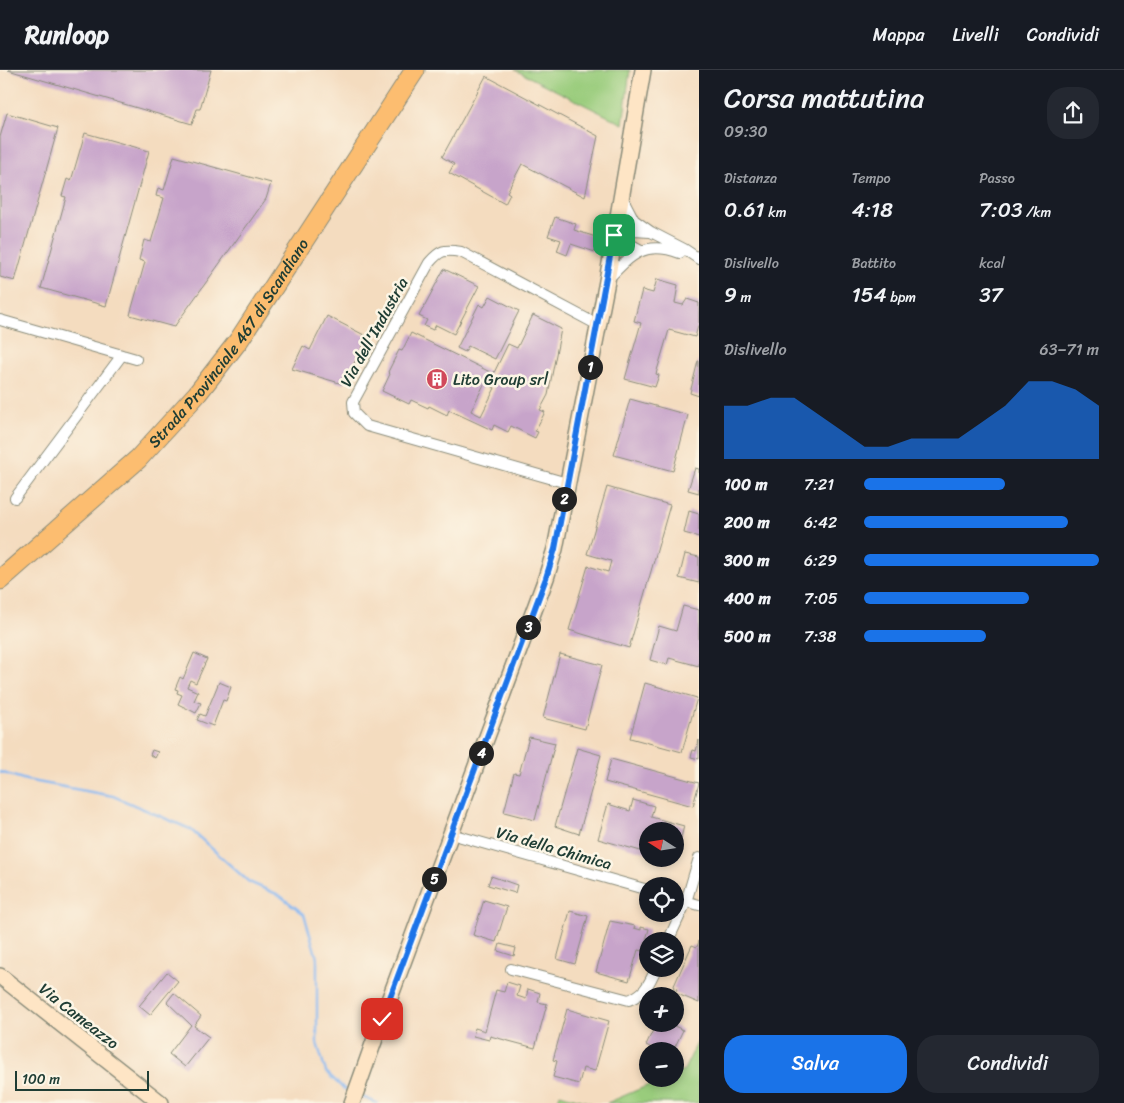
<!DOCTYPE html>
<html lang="it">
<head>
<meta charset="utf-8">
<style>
  :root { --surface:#171b24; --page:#242831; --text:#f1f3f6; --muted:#9ea1a6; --line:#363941; --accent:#1a73e8 }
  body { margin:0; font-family:Sriracha,sans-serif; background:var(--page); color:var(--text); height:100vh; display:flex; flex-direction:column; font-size:19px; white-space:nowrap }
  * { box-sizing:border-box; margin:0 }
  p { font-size:16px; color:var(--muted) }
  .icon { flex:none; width:28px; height:28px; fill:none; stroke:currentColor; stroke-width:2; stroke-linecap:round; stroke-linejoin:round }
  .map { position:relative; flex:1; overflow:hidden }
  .drawer { display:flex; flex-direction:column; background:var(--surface); width:425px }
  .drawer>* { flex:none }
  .needle { width:32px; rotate:282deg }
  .fabs { position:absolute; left:639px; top:752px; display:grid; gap:10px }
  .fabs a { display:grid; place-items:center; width:45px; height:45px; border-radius:50%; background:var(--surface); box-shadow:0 2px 8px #0003; font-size:25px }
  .scale { position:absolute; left:15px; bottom:12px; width:134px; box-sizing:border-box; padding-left:5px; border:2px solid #1f3d34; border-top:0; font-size:14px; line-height:18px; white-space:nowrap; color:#1f3d34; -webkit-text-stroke:4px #fcf5e5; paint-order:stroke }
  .pin { position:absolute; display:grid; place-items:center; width:42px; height:42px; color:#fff; margin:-21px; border-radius:10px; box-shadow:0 2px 8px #0006 }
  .km { position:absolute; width:25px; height:25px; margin:-12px; border-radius:50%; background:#222; color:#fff; font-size:14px; line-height:25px; text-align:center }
  .round { display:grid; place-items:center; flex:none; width:52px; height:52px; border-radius:20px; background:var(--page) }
  .summary { display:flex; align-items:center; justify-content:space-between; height:85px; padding:0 25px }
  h1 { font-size:28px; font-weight:600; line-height:38px }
  .metrics { display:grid; grid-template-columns:repeat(3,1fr); gap:8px; height:85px; padding:5px 25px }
  .metrics div { display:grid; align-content:center }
  .metrics b { font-size:21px; font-weight:600 }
  .metrics small { font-size:14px; font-weight:400 }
  .metrics p { font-size:14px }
  .chart { height:140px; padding:10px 25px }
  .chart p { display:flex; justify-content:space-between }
  .chart svg { width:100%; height:90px; margin-top:5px; fill:var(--accent); opacity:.7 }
  .button { display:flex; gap:10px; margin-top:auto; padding:10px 25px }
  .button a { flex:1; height:58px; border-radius:20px; background:var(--accent); color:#fff; font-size:20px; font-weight:600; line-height:58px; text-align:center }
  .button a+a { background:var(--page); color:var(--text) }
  ul { padding:0 25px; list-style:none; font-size:16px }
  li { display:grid; grid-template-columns:80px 60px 1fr; align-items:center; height:38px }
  li i { height:12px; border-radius:6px; background:var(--accent) }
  header { display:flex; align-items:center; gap:30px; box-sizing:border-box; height:70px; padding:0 25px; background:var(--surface); border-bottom:1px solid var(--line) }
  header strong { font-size:24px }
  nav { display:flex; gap:28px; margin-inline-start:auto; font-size:18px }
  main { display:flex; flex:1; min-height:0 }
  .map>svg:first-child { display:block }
  .green { fill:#99cc7c; stroke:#5c8458 }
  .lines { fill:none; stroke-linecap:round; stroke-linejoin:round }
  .stream { stroke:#84b6f1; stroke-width:2.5 }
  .building { fill:#c7a4ca }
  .street-casing { stroke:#8a8c7a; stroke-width:12 }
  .secondary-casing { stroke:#8a8c7a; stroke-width:18 }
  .highway-casing { stroke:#8a8c7a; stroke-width:21 }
  .street { stroke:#fff; stroke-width:10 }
  .secondary { stroke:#fee5c5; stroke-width:15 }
  .highway { stroke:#fcbd6f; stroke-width:19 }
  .route-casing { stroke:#fff; stroke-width:10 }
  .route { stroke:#1a73e8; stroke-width:6 }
  .labels { text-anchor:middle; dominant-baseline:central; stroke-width:5; stroke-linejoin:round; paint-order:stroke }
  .street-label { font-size:16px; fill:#1f3d34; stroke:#fcf5e5 }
  .poi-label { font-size:16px; fill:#1f3d34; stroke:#fcf5e5; text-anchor:start }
</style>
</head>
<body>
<header>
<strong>Runloop</strong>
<nav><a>Mappa</a><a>Livelli</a><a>Condividi</a></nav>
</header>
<main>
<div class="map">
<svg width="699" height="1033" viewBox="0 0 699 1033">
  <rect width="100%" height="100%" fill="#fcf5e5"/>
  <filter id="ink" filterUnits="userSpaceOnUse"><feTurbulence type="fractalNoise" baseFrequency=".02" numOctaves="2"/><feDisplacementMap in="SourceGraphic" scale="10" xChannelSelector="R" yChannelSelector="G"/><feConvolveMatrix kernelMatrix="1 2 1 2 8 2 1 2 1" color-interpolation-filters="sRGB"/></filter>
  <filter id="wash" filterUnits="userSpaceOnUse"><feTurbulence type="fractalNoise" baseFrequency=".0096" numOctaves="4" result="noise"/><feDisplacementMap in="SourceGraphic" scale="20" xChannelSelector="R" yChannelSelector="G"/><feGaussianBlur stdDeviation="1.12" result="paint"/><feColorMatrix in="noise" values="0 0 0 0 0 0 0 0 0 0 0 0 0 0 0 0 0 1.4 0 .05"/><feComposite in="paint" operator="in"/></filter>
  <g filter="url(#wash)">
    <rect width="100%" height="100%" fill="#f4dcbf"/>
    <path class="green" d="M515 0H630L623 54Z
      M699 969V1033H607L663 1009H675V1004L684 1000Z
      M560 1024 591 1033H557Z"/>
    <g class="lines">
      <path class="stream" d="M0 702 26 710 113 726 190 759 249 812 279 825 304 844 317 888V973L326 1002 344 1019 350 1022
        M360 1026 377 1033"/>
    </g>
    <g id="blocks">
      <path class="building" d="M8 0H211L200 39H197L192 54Z
        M486 6 598 66 585 127 522 94 507 122 510 124 505 134 449 103 454 94 442 87Z
        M7 43 58 58 15 211 0 207V67Z
        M85 63 149 81 106 236 41 218 66 127 62 126 67 109 71 111Z
        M174 86 271 113 266 129 174 257 130 245 145 192 139 190 144 170 151 172 164 128 156 126 158 118 164 120Z
        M555 147 576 154 574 160 599 168 595 182 571 174 567 185 557 181 561 170 548 166Z
        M444 199 479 216 454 264 436 255 433 260 424 256 427 250 419 246Z
        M657 209 678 215 675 233 683 235 687 229 699 233V253L695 267 669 260 656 304 659 305 655 317 625 309 641 253 634 251 642 220 653 223Z
        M490 226 519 241 495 289 468 276 465 282 457 278 479 234 484 237Z
        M533 245 561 259 548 325 540 340 545 342 535 361 538 362 535 368 511 356 508 362 494 355 492 360 449 340 447 345 429 336 428 338 411 330 409 334 382 321 390 304 388 302 399 280 402 281 411 263 490 302 471 341 481 346 495 318 488 315 508 274 517 278Z
        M327 246 368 267 343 314 292 299 303 276 310 280Z
        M698 291H699V326L690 323Z
        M630 329 688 345 673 401 614 385Z
        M695 398 699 399V423L688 420Z
        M607 417 670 435 629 578 569 560 588 496 608 502 611 491 587 484Z
        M689 441 699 444V467L684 463Z
        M685 484 699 487V513L679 508Z
        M683 536 699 540V596L669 588 667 595 650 590 659 556 676 561Z
        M194 583 207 589 196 613 190 610 187 617 198 622 194 631 201 633 196 643 178 634 182 625 177 623 178 620 175 619 180 607 183 609Z
        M560 584 602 595 585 659 543 648Z
        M219 612 231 617 226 631 223 630 213 656 197 650 200 644 205 646Z
        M645 613 697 628 682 682 630 668Z
        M529 667 555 673 535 750 504 742 514 703 519 704Z
        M699 670V689L691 687 693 680 696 681Z
        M577 678 601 685 579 764 555 756Z
        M152 680 158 682 155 688 150 685Z
        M611 689 699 713 693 736 605 712Z
        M633 730 654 736 651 747 684 756 676 787 675 761H648V783L598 769 608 734 630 741Z
        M491 806 517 815 515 823 488 815Z
        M484 830 507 837 496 872 473 865Z
        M570 841 588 846 575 894 557 889Z
        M610 851 635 856 634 858 641 860V857L649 859 643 881 638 880 629 911 596 902Z
        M699 871V933L675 923 677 919 673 918 692 875 697 877Z
        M500 874 516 878 514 886 498 881Z
        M167 902 178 911 150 945 139 936Z
        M507 912 520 916 517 926 526 929 528 919 540 923 538 932 547 934 535 978 490 966 489 970 473 966 475 958 485 961 496 920 504 922Z
        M174 923 201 946 194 956 209 967 185 997 169 984 191 955 167 932Z
        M567 939 609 951 595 1001 583 998 579 1014 553 1007 557 991 553 990Z
        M656 954H670L683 960 673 981H658L646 975Z"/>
    </g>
  </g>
  <g filter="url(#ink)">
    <use href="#blocks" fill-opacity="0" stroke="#8a8c7a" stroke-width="1"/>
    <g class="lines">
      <g class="street-casing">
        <path id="street" d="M622 127 634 150 651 162 684 179 699 189
          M614 165 634 161 650 162
          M614 165 641 180
          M607 210C631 185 644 170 680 183
          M0 250 136 289
          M567 413 367 356 354 343 353 332 429 193C440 180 444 179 461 182L598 255
          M15 428 122 285
          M451 764 648 820
          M675 828 699 835
          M668 871 686 832 699 788
          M511 899 629 930C646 923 648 915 656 899"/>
      </g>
      <g class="secondary-casing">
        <path id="secondary" d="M0 906 161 1033
          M352 1033 382 949 546 508 555 479 607 211 643 0"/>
      </g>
      <g class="highway-casing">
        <g id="highway">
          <path id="s1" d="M0 510 138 389 197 324 239 270 415 0"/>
        </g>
      </g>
      <use href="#street" class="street"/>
      <use href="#secondary" class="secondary"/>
      <use href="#highway" class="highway"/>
    </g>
  </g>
  <g class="lines" filter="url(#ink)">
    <g class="route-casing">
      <path id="route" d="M382 949 546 508 555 479 614 165"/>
    </g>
    <use href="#route" class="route"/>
  </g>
  <defs>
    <g id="building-disc" transform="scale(1.125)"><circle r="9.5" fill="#d1495b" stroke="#fcf5e5"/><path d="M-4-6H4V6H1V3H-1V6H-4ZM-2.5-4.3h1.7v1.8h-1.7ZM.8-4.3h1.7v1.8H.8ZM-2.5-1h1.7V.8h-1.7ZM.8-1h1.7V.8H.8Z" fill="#fff"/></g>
  </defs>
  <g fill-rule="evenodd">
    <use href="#building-disc" x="437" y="309"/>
  </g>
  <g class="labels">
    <g class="street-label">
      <text transform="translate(374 262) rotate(-61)">Via dell'Industria</text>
      <text stroke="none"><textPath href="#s1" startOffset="331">Strada Provinciale 467 di Scandiano</textPath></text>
      <text transform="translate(554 778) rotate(16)">Via della Chimica</text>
      <text transform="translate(79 946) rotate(38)">Via Cameazzo</text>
    </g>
    <g class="poi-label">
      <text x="453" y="309">Lito Group srl</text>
    </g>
  </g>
</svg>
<div class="fabs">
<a><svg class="needle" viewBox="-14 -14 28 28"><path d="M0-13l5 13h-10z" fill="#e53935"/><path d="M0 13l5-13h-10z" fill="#9ea1a6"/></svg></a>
<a><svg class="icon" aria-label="locate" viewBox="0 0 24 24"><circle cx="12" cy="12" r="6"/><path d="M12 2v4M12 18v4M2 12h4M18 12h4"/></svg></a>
<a><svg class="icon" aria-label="layers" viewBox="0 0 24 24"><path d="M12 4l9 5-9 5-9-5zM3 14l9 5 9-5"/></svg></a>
<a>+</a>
<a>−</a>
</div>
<div class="scale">100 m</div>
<div class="pin" style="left:614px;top:165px;background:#1e9e55"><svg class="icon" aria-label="arrive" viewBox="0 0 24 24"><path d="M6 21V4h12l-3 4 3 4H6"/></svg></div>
<div class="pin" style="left:382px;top:949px;background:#d93025"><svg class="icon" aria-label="check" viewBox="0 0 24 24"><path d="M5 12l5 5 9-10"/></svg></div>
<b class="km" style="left:590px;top:297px">1</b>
<b class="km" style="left:564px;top:429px">2</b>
<b class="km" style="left:528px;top:557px">3</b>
<b class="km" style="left:481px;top:683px">4</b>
<b class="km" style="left:434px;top:809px">5</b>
</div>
<section class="drawer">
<div class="summary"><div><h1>Corsa mattutina</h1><p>09:30</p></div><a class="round"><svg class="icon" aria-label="share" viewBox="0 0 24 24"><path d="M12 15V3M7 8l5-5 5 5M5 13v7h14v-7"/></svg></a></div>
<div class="metrics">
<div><p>Distanza</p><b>0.61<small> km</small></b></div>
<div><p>Tempo</p><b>4:18</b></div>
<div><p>Passo</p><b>7:03<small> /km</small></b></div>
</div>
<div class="metrics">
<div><p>Dislivello</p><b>9<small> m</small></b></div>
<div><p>Battito</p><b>154<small> bpm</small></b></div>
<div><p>kcal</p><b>37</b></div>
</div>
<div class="chart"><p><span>Dislivello</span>63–71 m</p>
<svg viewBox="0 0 160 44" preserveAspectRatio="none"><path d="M0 44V18L10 18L20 14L30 14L40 22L50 30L60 38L70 38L80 34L90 34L100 34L110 26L120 18L130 6L140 6L150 10L160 18V44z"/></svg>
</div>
<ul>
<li><b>100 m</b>7:21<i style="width:60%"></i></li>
<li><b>200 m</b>6:42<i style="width:87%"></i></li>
<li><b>300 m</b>6:29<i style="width:100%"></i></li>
<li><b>400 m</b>7:05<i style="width:70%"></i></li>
<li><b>500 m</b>7:38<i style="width:52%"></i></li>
</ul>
<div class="button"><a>Salva</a><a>Condividi</a></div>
</section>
</main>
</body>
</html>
